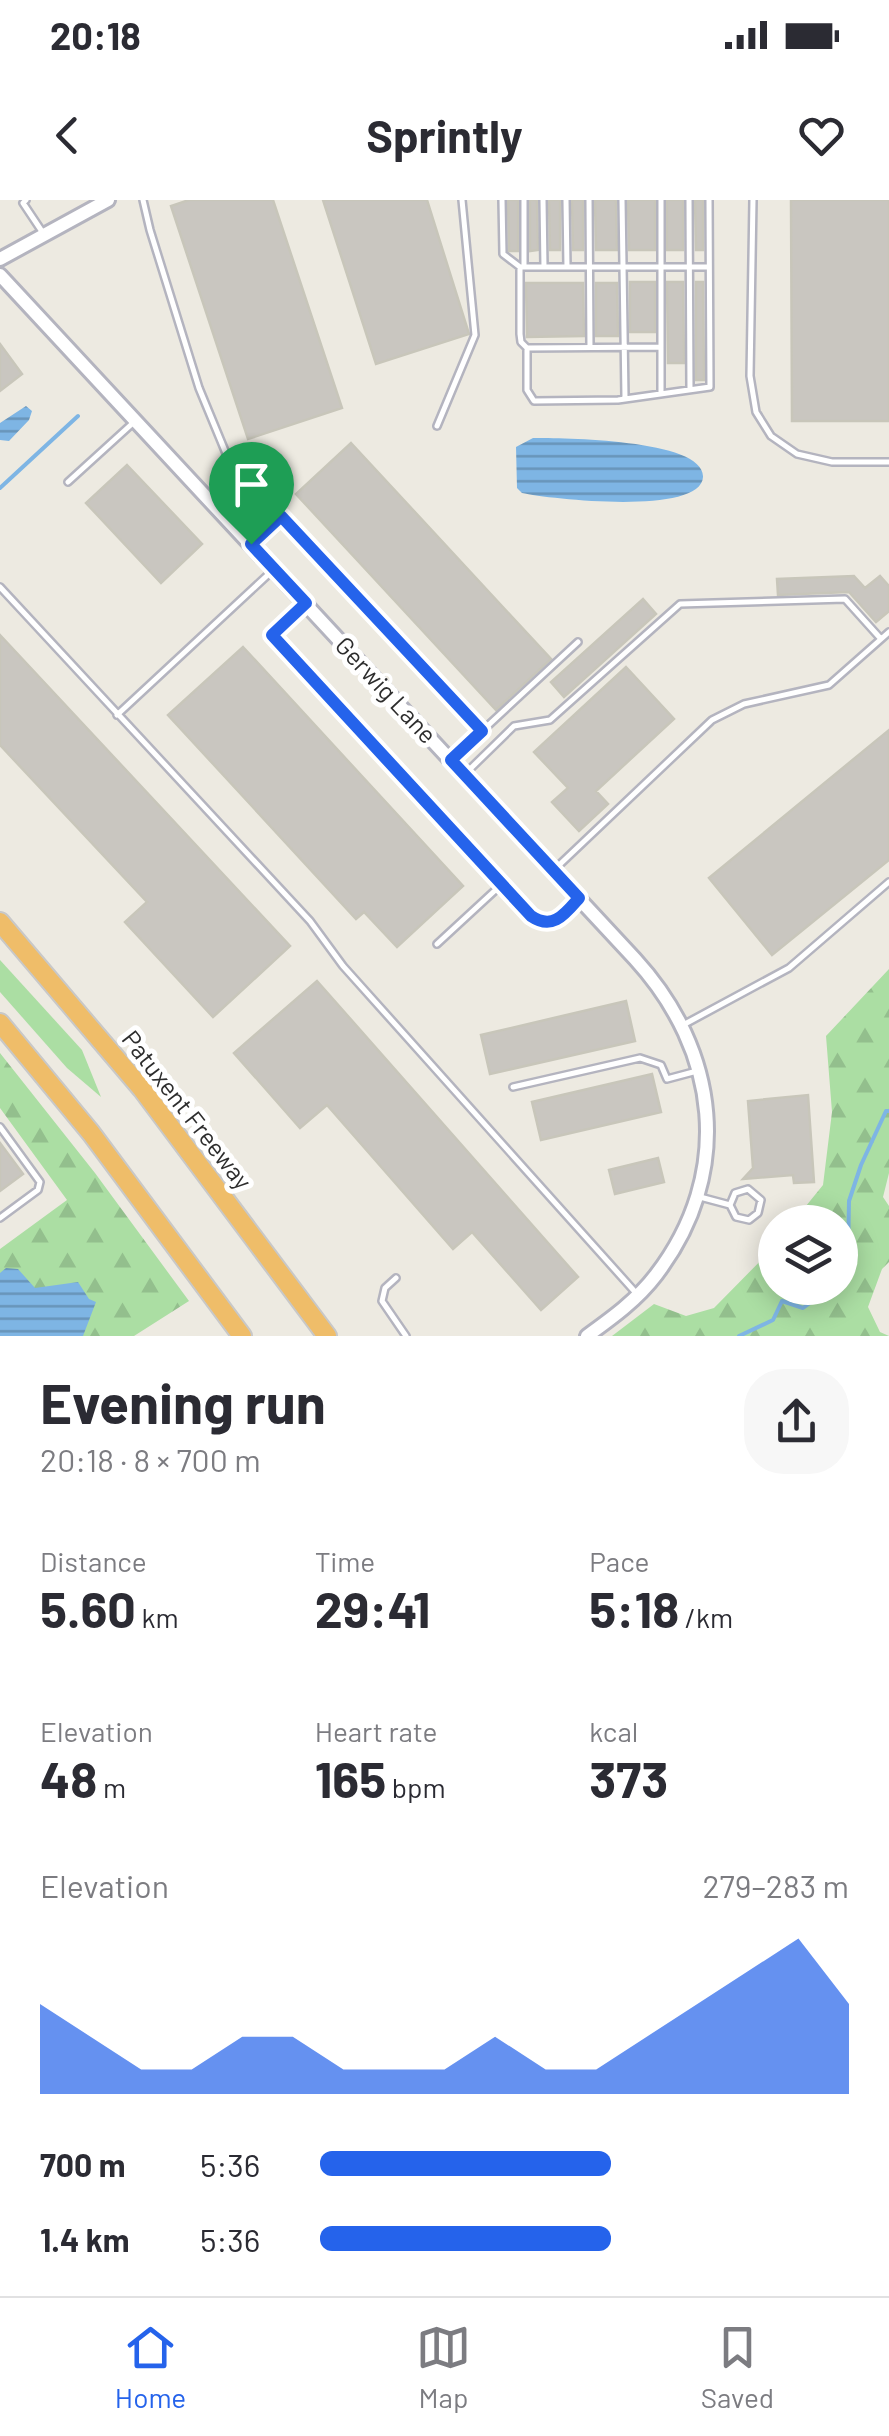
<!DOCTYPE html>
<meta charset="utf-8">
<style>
body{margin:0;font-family:Barlow,sans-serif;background:#f7f7f7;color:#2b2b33;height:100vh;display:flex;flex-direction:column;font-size:38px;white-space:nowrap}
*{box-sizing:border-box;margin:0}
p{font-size:32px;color:#7c7c81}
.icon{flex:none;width:55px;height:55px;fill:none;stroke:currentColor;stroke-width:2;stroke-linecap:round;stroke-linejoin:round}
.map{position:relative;height:1136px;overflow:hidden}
.sheet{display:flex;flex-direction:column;background:#fff;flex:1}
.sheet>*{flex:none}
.fabs{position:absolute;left:758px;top:1005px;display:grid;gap:20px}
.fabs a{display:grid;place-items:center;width:100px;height:100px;border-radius:50%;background:#fff;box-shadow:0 5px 25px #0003;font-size:50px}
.pin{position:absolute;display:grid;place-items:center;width:85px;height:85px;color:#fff;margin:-102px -42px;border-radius:50% 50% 50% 0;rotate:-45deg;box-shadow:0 0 10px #0007}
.pin .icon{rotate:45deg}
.round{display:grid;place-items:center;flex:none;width:105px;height:105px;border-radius:40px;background:#f7f7f7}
.head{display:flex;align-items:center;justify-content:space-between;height:170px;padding:0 40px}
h1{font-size:55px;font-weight:700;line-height:75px}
.metrics{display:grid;grid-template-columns:repeat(3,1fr);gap:15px;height:170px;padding:10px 40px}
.metrics div{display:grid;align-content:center}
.metrics b{font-size:50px;font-weight:700}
.metrics small{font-size:28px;font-weight:400}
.metrics p{font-size:28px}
.chart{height:280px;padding:20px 40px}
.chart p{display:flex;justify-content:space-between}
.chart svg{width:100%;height:180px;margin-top:10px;fill:#2563eb;opacity:.7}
ul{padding:0 40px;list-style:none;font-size:32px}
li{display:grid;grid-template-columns:160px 120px 1fr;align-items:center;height:75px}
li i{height:25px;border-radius:12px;background:#2563eb}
.status{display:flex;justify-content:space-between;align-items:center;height:70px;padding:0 50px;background:#fff;direction:ltr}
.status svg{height:28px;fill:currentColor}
header{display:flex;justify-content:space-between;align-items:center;height:130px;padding:0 40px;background:#fff;font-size:45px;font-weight:700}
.tabs{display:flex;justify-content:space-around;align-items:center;height:140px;border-top:2px solid #e1e1e2;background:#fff;font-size:28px;color:#7c7c81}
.tabs a{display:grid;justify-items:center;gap:5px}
.tabs .current{color:#2563eb}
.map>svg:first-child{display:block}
.grass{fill:#abdea3}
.forest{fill:url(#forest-firs)}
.water{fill:url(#water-rules)}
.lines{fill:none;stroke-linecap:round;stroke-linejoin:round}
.stream{stroke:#7eb5e4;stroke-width:4}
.building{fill:#c9c6c0;stroke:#c8c6ba;stroke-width:2.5}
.lane-casing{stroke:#b4b4bf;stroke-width:10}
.secondary-casing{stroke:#b4b4bf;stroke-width:18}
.highway-casing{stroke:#c8c8c8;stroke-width:22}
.lane{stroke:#fff;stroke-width:5}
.secondary{stroke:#fff;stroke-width:12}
.highway{stroke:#efbd69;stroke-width:18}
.route-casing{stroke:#fff;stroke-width:20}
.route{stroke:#2563eb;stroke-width:12}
.labels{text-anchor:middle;stroke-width:10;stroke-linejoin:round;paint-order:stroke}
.street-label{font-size:25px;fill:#2d2d2d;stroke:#fff}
</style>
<div class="status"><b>20:18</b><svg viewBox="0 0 49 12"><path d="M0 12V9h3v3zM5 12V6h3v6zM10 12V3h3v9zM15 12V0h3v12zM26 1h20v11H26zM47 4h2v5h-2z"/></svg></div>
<header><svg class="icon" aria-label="back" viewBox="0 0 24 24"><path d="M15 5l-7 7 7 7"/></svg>Sprintly<svg class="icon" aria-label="heart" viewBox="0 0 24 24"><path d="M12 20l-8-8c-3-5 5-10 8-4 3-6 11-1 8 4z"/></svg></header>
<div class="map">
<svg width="889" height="1136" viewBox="0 0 889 1136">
<defs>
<pattern id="forest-firs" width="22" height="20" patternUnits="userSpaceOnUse" patternTransform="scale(2.5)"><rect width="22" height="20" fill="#abdea3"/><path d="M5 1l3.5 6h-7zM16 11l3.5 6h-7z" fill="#93bf8d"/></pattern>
<pattern id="water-rules" width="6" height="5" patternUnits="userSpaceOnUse" patternTransform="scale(2.5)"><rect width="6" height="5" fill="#7eb5e4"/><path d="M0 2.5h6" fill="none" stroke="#6894b9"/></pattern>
</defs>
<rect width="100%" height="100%" fill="#edeae1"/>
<path class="grass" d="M0 760 82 850 101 897 67 868 0 792Z"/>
<path class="forest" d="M889 769V973L883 997 889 1006V1062L882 1069 868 1107 880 1132 889 1136H612L654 1104 686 1116 714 1108 775 1046V1088H840V1022H793L823 985 832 912 826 836Z
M0 853 95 973 189 1101 134 1136H0V1049L67 1000 0 908Z"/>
<path class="water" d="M26 206 32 211 29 220 9 241 0 240V223Z
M533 238C561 238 705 239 703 277 701 316 549 299 522 293L517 288 516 247Z
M6 1068 18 1069 35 1088 78 1082 89 1099 96 1102 83 1136H0V1073Z"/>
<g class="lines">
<path class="stream" d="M0 288 78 216
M840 1067H845L848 1060 849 1001 861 965 886 911H889
M739 1136 773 1120 782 1101 803 1108 814 1100 819 1088"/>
</g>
<path class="building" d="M189 0H273L342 208 248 239 171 6Z
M323 0H427L469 134 376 164Z
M508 0H518V51H509Z
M530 0H537L538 50 530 51Z
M549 0H560V50H550Z
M572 0H583V50H573Z
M595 0H616L617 50H596Z
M628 0H655V50H629Z
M667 0H683V50H667Z
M695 0H703V50H696Z
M791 0H889V221H792Z
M630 82H655V132H630Z
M667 82H683L684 163H668Z
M696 82H703L704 180H696Z
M526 83H583L584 136 527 137Z
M596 83H617L618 136H596Z
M0 144 22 174 0 191Z
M351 243 551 459 496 510 296 294Z
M127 265 202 344 161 383 86 303Z
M854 376 865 388 880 376 889 386V411L876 422 849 392 778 395 777 379Z
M643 399 656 414 564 497 551 482Z
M0 435 290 746 213 817 125 722 147 702 0 545Z
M243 447 463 686 397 747 364 712 356 719 168 515Z
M626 467 674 519 596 591 608 604 579 631 552 602 568 588 534 552Z
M889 530V660L772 755 709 678Z
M317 781 578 1077 541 1110 472 1032 453 1049 327 905 300 928 234 853Z
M626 801 635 841 490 874 481 835Z
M652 874 661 912 541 940 532 902Z
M808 895 814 982 794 983 793 975 743 979 753 968 748 901Z
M0 943 23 974 0 991Z
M658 958 664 982 615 994 609 970Z"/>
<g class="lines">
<g class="lane-casing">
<path id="lane" d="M26 0 23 3 43 33
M143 0 150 30 199 188 230 263 228 282 212 301
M502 0 503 54 520 67V134L521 142 527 148V190L534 201 618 200 710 187 709 0
M524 0V67
M543 0 544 67
M566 0 567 67
M589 0 590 148
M622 0 625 197
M661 0V192
M689 0 690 189
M753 0 750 176 756 212 771 236 797 254 832 262H889
M520 67H709
M527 148 661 147
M437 226 475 135 462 0
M68 282 134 222
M254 342 281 317 482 531
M0 387 310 721 343 766 636 1093
M303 405 272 435 531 716C552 731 564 714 578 699
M117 515 272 371
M453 558 578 442
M467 572 514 526 550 520 680 404 845 399 881 439
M556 668 712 520 744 504 829 485 889 432
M437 744 502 684
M683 825 789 768 889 682
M513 887 640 858 661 865 667 879 697 871
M0 927 40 982 38 990 0 1018
M700 997 730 1005 735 993 748 989 761 1000 758 1013 749 1020 736 1017 730 1005
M396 1078 385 1088 382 1101 406 1136"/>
</g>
<g class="secondary-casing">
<path id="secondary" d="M0 59 108 0
M0 75 635 759C719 851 734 973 656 1075 637 1100 612 1118 587 1136"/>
</g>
<g class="highway-casing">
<path id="highway" d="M0 722 142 889 327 1136
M0 823 91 933 242 1136"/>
</g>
<use href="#lane" class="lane"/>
<use href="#secondary" class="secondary"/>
<use href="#highway" class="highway"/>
</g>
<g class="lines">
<g class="route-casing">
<path id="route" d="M281 316 482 531 451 560 579 698C565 714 553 731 531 716L272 435 306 403 251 344Z"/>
</g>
<use href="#route" class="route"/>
</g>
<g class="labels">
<g class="street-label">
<text transform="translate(386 490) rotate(47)" y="9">Gerwig Lane</text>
<text transform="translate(187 910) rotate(52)" y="9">Patuxent Freeway</text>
</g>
</g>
</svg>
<div class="fabs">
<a><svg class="icon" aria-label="layers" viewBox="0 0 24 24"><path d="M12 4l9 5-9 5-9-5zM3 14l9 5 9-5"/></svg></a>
</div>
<div class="pin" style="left:251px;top:344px;background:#1e9e55"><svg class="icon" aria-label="arrive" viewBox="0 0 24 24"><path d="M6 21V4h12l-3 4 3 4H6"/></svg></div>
</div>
<section class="sheet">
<div class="head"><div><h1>Evening run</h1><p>20:18 · 8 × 700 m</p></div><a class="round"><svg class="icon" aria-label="share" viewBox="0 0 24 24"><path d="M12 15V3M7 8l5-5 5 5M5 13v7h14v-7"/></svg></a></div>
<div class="metrics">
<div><p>Distance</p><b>5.60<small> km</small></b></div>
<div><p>Time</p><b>29:41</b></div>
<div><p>Pace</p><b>5:18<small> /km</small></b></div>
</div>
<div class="metrics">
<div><p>Elevation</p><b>48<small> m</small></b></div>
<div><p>Heart rate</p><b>165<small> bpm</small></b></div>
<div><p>kcal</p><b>373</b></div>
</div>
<div class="chart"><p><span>Elevation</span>279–283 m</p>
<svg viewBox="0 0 160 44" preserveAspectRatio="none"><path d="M0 44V22L10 30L20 38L30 38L40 30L50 30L60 38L70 38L80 38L90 30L100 38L110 38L120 30L130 22L140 14L150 6L160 22V44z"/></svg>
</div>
<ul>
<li><b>700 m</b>5:36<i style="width:55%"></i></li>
<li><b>1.4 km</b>5:36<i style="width:55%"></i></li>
</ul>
</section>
<nav class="tabs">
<a class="current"><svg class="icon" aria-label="home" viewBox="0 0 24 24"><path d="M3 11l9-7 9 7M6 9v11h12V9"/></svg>Home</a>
<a><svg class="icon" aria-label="map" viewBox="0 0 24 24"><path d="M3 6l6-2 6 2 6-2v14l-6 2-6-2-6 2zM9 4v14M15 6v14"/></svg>Map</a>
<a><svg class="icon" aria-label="saved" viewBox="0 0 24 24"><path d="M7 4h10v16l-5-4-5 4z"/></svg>Saved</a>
</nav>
